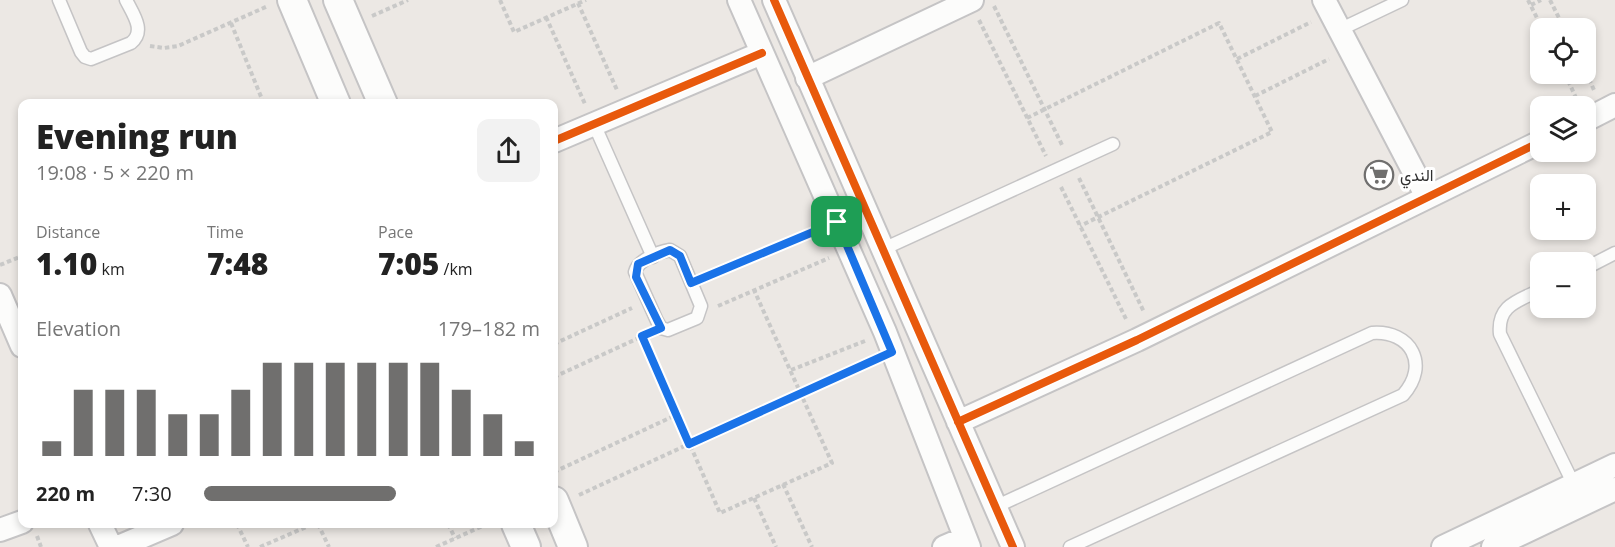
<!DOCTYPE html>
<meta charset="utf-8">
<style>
body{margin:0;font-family:"Open Sans",Vazirmatn,sans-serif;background:#f2f2f2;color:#222;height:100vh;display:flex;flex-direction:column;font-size:22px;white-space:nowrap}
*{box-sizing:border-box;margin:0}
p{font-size:20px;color:#767676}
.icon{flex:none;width:33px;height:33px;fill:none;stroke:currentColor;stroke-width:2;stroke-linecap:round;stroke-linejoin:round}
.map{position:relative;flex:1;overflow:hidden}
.panel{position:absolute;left:18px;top:99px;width:540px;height:429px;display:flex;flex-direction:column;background:#fff;border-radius:12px;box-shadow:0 3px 9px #0003}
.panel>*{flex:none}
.buttons{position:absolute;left:1530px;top:18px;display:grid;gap:12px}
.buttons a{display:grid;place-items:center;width:66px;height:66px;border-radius:12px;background:#fff;box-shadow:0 3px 9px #0003;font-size:30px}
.pin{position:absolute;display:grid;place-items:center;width:51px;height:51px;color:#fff;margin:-26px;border-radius:12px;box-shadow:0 3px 9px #0006}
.round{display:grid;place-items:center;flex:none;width:63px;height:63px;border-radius:12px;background:#f2f2f2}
.head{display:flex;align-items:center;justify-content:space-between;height:102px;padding:0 18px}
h1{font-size:33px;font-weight:800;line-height:45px}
.metrics{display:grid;grid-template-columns:repeat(3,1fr);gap:9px;height:102px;padding:6px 18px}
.metrics div{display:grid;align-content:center}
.metrics b{font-size:30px;font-weight:800}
.metrics small{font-size:16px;font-weight:400}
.metrics p{font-size:16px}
.chart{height:168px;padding:12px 18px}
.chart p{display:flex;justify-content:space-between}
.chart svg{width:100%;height:108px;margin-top:6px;stroke:#706f6e;stroke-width:6}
ul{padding:0 18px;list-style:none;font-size:20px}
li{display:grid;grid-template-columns:96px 72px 1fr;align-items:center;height:45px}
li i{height:15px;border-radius:8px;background:#706f6e}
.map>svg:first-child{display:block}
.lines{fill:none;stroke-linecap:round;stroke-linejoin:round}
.service-casing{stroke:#c5c4c5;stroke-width:15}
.minor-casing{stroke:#c5c4c5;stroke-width:26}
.tertiary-casing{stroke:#c5c4c5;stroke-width:32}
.path{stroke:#c9c9c8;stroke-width:4;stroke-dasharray:4.5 3;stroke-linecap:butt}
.service{stroke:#fcfcfb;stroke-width:12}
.minor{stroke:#fcfcfb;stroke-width:22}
.tertiary{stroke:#fcfcfb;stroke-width:28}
.cycleway-casing{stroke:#fff;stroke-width:11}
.cycleway{stroke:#e8590c;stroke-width:8}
.route-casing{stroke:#fff;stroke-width:12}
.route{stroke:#1a73e8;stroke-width:8}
.labels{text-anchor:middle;stroke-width:6;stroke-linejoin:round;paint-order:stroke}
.poi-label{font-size:16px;fill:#2e2e2e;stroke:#fff;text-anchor:start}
</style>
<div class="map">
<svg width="1615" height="547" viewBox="0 0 1615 547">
<rect width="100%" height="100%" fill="#ece8e4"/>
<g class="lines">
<g class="service-casing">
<path id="service" d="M59 0 81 52 85 57 91 59 131 43C146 31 133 14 126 0
M1339 30 1402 0
M594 124 653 257
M670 250 680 256 701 306 697 318 668 330 661 328 657 321 635 272C638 260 658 252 670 250Z
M881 250 1113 144
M1586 268 1615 253
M1540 290C1518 301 1497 305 1500 334L1576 489
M995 507 1372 333C1411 330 1430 365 1403 395L1070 547"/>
</g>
<g class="minor-casing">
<path id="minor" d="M739 0 885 332 969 547
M774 0 1013 547
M1324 0 1427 197
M807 78 972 0
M1586 120 1615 105
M554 141 762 53
M0 295 22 346
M958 422 1137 340 1540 142
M100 524 111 547
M0 530 22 522
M118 547 172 524
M944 547 965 538
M1443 547 1615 465
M1493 547 1615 489"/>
</g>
<g class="tertiary-casing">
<path id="tertiary" d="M292 0 336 104
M338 0 383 104
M554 501 573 547
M516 524 526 547"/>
</g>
<path class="path" d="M500 0 514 32 586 0
M1528 0 1542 28
M1550 0 1564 28
M578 3 617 90
M1531 5 1541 0
M994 6 1063 147
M372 16 408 0
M546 17 585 104
M979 20 1046 156
M231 23 264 104
M150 46 164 48 178 46 268 6
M1237 59 1311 22
M1586 72 1594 90
M1565 74 1577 100
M1255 96 1329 59
M1027 118 1219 23 1272 132 1080 226
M1079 178 1144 312
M1061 187 1127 321
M0 265 22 256
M706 277 815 231
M718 306 829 258
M642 336 720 513 832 463 754 290
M554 344 632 308
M791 370 865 341
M554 377 643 336
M554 472 676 415
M783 484 812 547
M579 495 689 444 873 361
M754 498 776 547
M237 524 248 547
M318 524 329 547
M448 524 455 538
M37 536 41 547
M260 547 313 524
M436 547 487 524"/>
<use href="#service" class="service"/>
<use href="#minor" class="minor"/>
<use href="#tertiary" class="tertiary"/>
<g class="cycleway-casing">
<path id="cycleway" d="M774 0 1013 547
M554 141 762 53
M958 422 1137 340 1540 142"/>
</g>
<use href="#cycleway" class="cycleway"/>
</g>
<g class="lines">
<g class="route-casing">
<path id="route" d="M837 222 892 352 689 444 642 336 661 328 636 277 638 264 670 250 680 256 691 283Z"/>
</g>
<use href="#route" class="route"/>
</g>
<defs>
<g id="supermarket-ring" transform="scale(1.5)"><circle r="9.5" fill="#fff" stroke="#706f6e" stroke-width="1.5"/><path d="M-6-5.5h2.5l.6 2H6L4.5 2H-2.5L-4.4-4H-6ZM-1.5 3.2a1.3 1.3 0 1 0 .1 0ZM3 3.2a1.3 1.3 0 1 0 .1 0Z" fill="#706f6e"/></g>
</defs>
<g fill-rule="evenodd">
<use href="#supermarket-ring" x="1379" y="175"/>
</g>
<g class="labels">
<g class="poi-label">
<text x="1400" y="181">الندي</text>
</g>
</g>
</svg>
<div class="buttons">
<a><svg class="icon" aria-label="locate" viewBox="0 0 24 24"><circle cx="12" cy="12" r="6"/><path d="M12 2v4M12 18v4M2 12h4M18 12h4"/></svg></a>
<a><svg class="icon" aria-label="layers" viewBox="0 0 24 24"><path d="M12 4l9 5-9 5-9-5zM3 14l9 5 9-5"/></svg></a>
<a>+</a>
<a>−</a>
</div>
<div class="pin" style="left:837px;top:222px;background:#1e9e55"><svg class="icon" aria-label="arrive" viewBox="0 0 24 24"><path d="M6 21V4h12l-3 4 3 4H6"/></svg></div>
<section class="panel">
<div class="head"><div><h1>Evening run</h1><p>19:08 · 5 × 220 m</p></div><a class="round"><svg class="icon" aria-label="share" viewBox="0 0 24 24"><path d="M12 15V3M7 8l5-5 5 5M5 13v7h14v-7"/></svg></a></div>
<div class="metrics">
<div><p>Distance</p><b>1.10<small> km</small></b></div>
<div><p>Time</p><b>7:48</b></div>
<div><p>Pace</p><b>7:05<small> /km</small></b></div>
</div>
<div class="chart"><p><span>Elevation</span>179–182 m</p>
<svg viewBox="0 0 160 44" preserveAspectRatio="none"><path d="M5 44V38M15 44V17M25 44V17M35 44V17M45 44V27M55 44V27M65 44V17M75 44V6M85 44V6M95 44V6M105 44V6M115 44V6M125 44V6M135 44V17M145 44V27M155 44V38"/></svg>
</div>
<ul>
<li><b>220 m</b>7:30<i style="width:57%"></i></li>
</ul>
</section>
</div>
